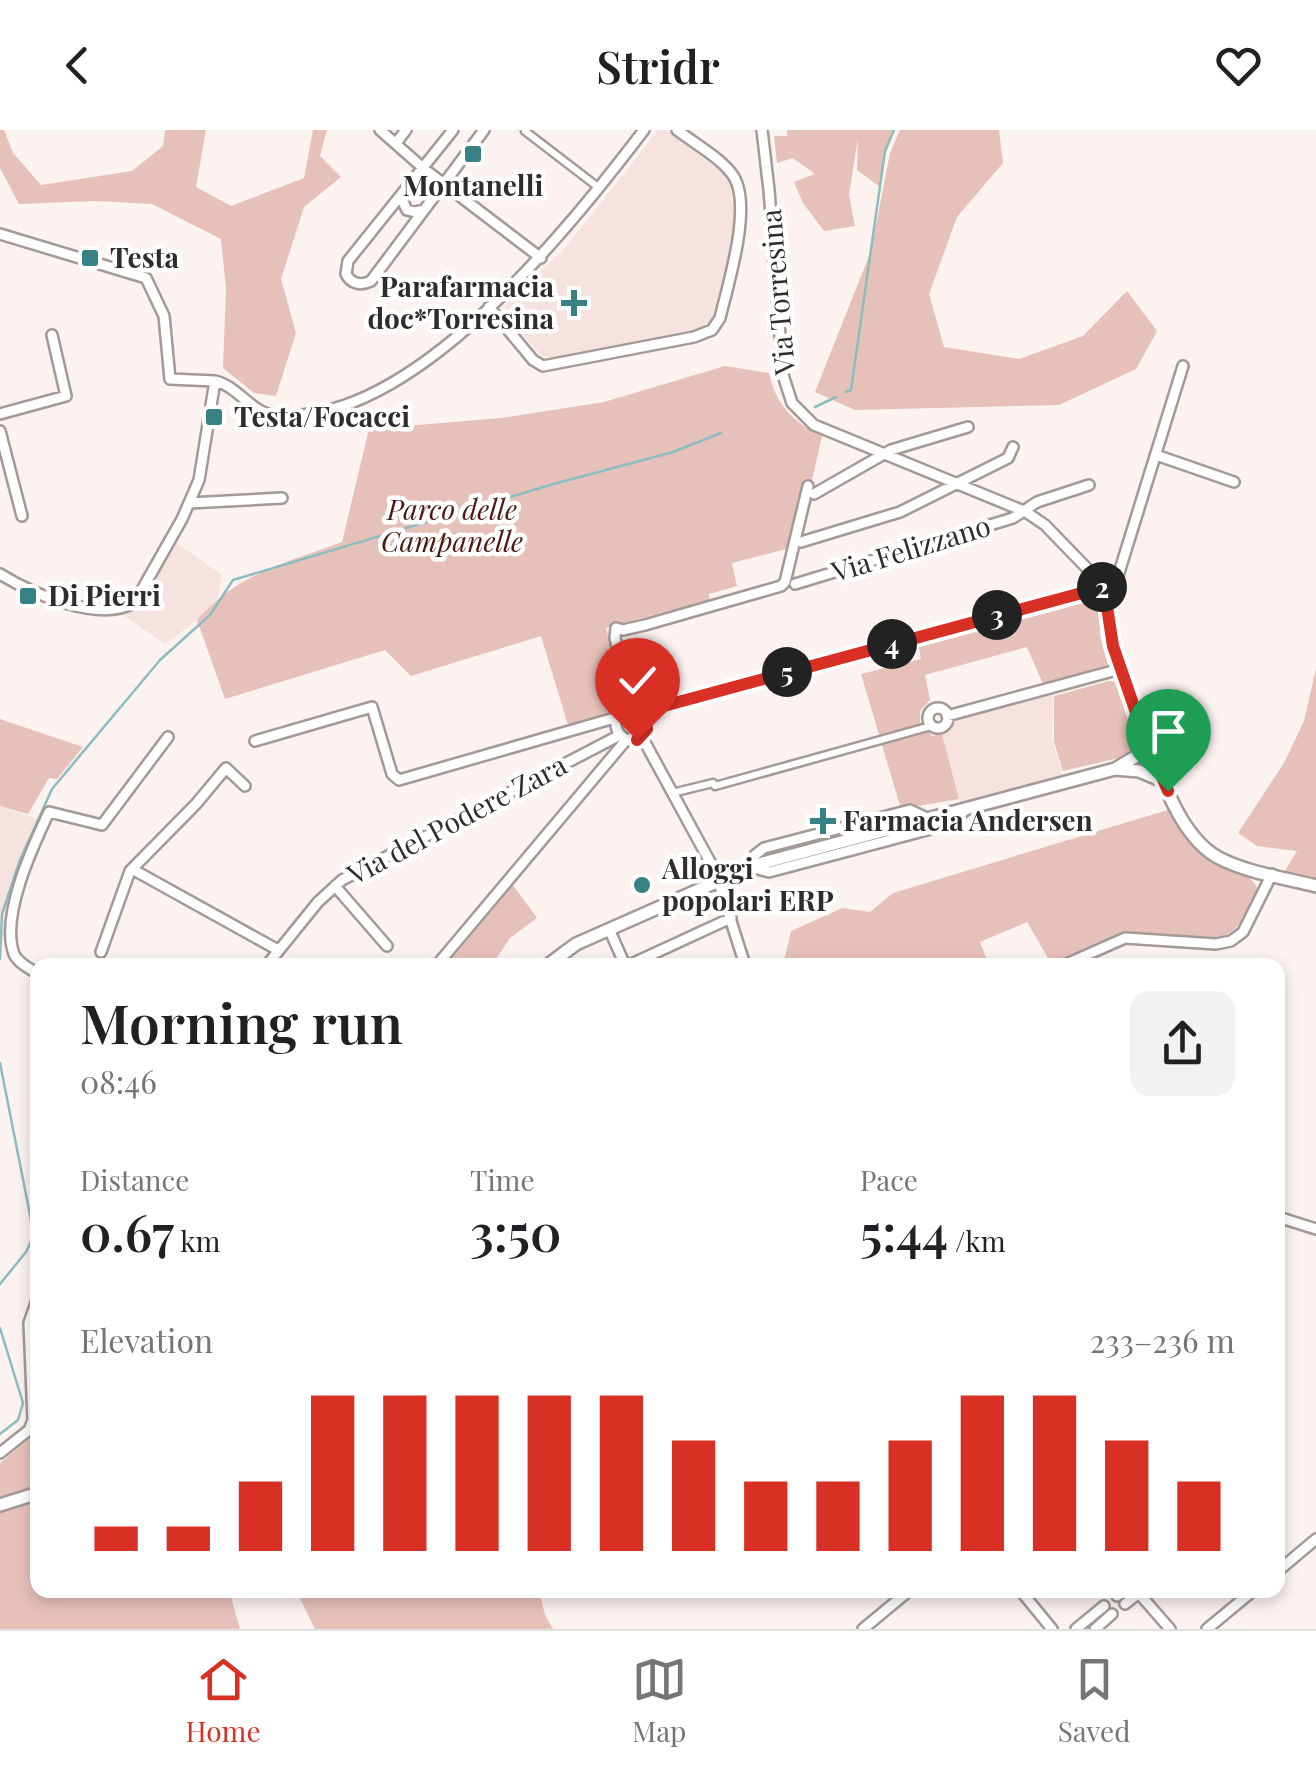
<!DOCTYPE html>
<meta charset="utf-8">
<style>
body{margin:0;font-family:"Playfair Display",serif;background:#f2f2f2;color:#202124;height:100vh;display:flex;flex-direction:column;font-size:38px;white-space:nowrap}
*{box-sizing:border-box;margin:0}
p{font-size:32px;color:#757577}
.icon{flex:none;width:55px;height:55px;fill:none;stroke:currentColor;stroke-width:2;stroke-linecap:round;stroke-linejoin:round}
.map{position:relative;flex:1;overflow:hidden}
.drawer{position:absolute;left:30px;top:828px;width:1255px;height:640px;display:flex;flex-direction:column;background:#fff;border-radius:20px;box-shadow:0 5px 15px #0003}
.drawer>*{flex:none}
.pin{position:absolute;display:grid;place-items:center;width:85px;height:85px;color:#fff;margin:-102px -42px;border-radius:50% 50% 50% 0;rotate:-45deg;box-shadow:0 0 10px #0007}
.pin .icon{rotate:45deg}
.km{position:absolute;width:50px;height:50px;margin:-25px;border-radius:50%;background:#222;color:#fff;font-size:28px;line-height:50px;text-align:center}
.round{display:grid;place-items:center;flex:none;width:105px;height:105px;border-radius:20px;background:#f2f2f2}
.head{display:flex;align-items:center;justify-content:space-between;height:170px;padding:0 50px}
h1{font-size:55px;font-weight:600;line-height:75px}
.metrics{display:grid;grid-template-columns:repeat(3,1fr);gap:15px;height:170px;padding:10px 50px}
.metrics div{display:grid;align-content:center}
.metrics b{font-size:50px;font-weight:600}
.metrics small{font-size:28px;font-weight:400}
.metrics p{font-size:28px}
.chart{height:280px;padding:20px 50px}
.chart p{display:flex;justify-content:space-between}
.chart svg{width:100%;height:180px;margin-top:10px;stroke:#d93025;stroke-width:6}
header{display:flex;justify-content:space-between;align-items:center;height:130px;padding:0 50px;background:#fff;font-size:45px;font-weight:600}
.dock{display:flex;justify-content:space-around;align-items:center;height:140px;border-top:2px solid #e0e0e0;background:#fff;font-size:28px;color:#757577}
.dock a{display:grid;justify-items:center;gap:5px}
.dock .on{color:#d93025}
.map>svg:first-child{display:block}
.built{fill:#f6e3df}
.green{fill:#e6c1ba}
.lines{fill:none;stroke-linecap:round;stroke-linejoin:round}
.stream{stroke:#8dbcbe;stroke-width:2.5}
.pedestrian-casing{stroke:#a39997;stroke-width:11}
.minor-casing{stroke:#a39997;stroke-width:14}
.tertiary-casing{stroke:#a39997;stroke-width:16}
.pedestrian{stroke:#fff;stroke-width:6}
.minor{stroke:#fff;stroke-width:9}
.tertiary{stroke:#fff;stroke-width:11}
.route-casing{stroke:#fff;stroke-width:20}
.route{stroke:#d93025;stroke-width:12}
.poi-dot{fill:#388185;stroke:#fff;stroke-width:4}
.labels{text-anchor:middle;stroke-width:9;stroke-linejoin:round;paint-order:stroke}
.poi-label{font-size:28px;font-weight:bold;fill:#302c2c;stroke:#fff;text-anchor:start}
.street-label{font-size:28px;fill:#302c2c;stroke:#fff}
.park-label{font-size:28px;font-style:italic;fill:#4c1912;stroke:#fff}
</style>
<header><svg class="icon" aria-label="back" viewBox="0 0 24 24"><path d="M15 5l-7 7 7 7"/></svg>Stridr<svg class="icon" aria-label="heart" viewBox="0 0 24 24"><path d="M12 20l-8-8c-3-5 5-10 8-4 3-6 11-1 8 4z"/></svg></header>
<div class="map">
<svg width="1316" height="1499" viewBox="0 0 1316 1499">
<rect width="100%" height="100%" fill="#fcf2f0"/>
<path class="built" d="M658 0H666L729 48 736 99 715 182 705 199 555 228 542 226 503 184 505 176 565 118Z
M175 412 222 445 218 467 197 490 165 514 123 485 136 480Z
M1054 562 1052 608 1063 646 961 675 942 604 953 589Z
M0 676 43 691 15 753 6 783V813L0 811Z"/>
<path class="green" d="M0 0H4L13 23 41 55 132 41 163 16 165 0H206L196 57 231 76 304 48 313 0H327L320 26 341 47 304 77 281 149 296 203 276 266 254 263 223 238 226 158 221 109 152 74 95 71 19 74 0 38Z
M787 0H894L885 21 880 57 857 40 858 8 849 65 855 96 824 101 803 73 794 52 815 44 793 28 777 33 774 6H787Z
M900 0H999L1003 33 957 87 929 164 944 217 1019 229 1083 206 1127 161 1157 201 1136 239 1059 275 855 280 815 262 871 121 890 23Z
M725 236 769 243C775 274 794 293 822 306L811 355 790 418 732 433 737 456 709 464V470L606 498 627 575 617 582 568 595 541 506 411 546 385 520 225 569 197 490C238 443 286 433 342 412L369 299 502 288 604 272Z
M1093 467 1099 469 1100 506 1108 535 1043 554 1027 517 925 545 930 570 920 581V592L932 606 942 604 959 669 901 679 861 544 921 529 919 518 922 513Z
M1316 539V751L1284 742 1297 721 1257 716 1238 703 1284 633 1304 591Z
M1109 551 1115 552 1135 609 1134 617 1123 627 1063 641 1054 612V566Z
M0 589 83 617 57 649 49 648 28 684 0 676Z
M1171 679C1180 694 1188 711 1200 721 1217 736 1246 738 1257 757 1252 777 1240 800 1221 808L1121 802 1051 833 1027 792 980 812 989 835H768L785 827 791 801 842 778 870 782 893 763Z
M513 755 537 788 510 808 492 835H446Z
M37 1288V1356L28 1362 0 1369V1333L33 1306Z
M37 1372 38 1460H229L240 1499H0V1381Z
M296 1460H539L545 1485 553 1499H315Z"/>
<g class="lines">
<path class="stream" d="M846 262 851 260 885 21 894 0
M815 277 836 267
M0 829 2 784 20 730 52 659 160 530 210 485 233 450 550 355 673 322 721 303
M0 933 34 1105 26 1122 0 1154
M0 1198 23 1273 18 1290 0 1304"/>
<g class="pedestrian-casing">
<path id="pedestrian" d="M525 1 594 54
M676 662 713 653 715 656 931 596"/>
</g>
<g class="minor-casing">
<path id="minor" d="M380 0 423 38 541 128
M453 0 348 131 346 144C351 154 361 156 371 151L484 0
M762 0 769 60 783 245 792 273 814 295 1026 382 1045 395 1105 457 1111 511 1146 611
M396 13 406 0
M404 63 403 72 407 80 415 82 424 80
M0 104 146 148 164 186 170 249 215 251 199 350 182 389 135 472C100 494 31 463 0 444
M489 177 533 230 543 236 694 207 712 200 720 188C728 154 754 73 732 44 719 27 694 13 677 0
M215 251C238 256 251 283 274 285 411 299 569 98 644 0
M0 284 66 266 52 205
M0 301 22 386
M1156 325 1234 352
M814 364 891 320 968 297
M189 373 282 368
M801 412 900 382 1008 328 1013 317
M795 454 1013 388 1037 372 1089 355
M928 588a10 10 0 1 1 20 0a10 10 0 1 1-20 0Z
M616 594a16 16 0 1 1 32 0a16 16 0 1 1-32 0Z
M633 579 615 508 616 498 623 500 645 495 781 456 785 452 808 356
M644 584 1112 454 1118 446 1183 236
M947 586 1120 539
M642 607 715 741 745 835
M255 611 372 577 392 644 399 650 618 587
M927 688 910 680 764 718 755 725 750 737 769 742 871 715 953 693 967 678
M132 739 278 820
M335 756 387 816
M609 799 625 835
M101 822 130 741 196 674 226 638 245 656
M267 835 318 772 342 750 620 605
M437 835 627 609
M629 835 731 788
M1064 835 1125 808 1216 814 1231 811 1243 802 1272 744
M38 844C29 838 18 833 14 824 0 786 33 716 49 682L102 695 168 607
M1278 1087 1316 1099
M0 1323 29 1300 33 1290 29 1193 38 1167
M1278 1441 1316 1409
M1020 1460 1052 1499
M1136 1460 1170 1499
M1117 1466 1124 1460
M1125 1474 1139 1463
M863 1499 910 1460
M1076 1499 1104 1476
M1095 1499 1112 1484
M1207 1499 1254 1460"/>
</g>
<g class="tertiary-casing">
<path id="tertiary" d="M1146 611C1163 649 1180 707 1219 728 1248 743 1285 748 1316 756
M1115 639 1139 641 1163 651
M548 835 576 814 755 735 1115 639 1135 627 1146 611
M0 1375 38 1363"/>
</g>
<use href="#pedestrian" class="pedestrian"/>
<use href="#minor" class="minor"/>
<use href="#tertiary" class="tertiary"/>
</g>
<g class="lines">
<g class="route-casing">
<path id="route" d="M637 610 647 599 644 584 660 577 1104 457 1113 516 1141 597 1168 661"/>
</g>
<use href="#route" class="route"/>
</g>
<g class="poi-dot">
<rect x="463" y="14" width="20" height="20" rx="5"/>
<rect x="80" y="118" width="20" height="20" rx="5"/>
<path d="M569 158h10v10h10v10h-10v10h-10v-10h-10v-10h10z"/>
<rect x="204" y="277" width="20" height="20" rx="5"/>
<rect x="18" y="456" width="20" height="20" rx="5"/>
<path d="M818 676h10v10h10v10h-10v10h-10v-10h-10v-10h10z"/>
<circle cx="642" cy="755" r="10"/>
</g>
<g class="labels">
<g class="poi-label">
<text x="473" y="66" text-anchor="middle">Montanelli</text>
<text x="110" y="138">Testa</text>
<text x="554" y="167" text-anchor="end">Parafarmacia<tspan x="554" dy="32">doc*Torresina</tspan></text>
<text x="234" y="297">Testa/Focacci</text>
<text x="48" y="476">Di Pierri</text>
<text x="843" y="701">Farmacia Andersen</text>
<text x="662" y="749">Alloggi<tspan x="662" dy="32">popolari ERP</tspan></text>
</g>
<g class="street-label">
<text transform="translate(778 162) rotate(-95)" y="10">Via Torresina</text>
<text transform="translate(911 419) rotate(-17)" y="10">Via Felizzano</text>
<text transform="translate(457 690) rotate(-28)" y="10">Via del Podere Zara</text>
</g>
<g class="park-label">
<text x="452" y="390">Parco delle<tspan x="452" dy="32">Campanelle</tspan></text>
</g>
</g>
</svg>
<div class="pin" style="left:1168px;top:661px;background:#1e9e55"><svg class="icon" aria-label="arrive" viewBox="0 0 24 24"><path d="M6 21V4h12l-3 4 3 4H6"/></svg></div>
<div class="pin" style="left:637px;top:610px;background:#d93025"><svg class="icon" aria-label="check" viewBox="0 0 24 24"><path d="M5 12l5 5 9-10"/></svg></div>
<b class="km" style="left:1102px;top:457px">2</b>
<b class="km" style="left:997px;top:485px">3</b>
<b class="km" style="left:892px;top:514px">4</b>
<b class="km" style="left:787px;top:542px">5</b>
<section class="drawer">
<div class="head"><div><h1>Morning run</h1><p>08:46</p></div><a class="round"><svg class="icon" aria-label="share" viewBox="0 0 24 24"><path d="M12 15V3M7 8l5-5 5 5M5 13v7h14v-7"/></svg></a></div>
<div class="metrics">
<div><p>Distance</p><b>0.67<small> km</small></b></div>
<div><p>Time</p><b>3:50</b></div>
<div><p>Pace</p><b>5:44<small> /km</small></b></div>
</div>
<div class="chart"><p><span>Elevation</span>233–236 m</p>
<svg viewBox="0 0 160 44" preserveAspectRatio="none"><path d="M5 44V38M15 44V38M25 44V27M35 44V6M45 44V6M55 44V6M65 44V6M75 44V6M85 44V17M95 44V27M105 44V27M115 44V17M125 44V6M135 44V6M145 44V17M155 44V27"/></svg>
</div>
</section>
</div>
<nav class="dock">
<a class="on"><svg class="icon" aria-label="home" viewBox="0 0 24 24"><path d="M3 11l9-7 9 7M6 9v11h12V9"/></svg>Home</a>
<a><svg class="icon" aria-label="map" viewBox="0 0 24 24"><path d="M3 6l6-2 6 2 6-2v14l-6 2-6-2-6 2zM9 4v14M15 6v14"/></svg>Map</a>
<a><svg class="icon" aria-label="saved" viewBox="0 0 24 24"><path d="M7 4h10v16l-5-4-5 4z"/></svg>Saved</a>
</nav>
